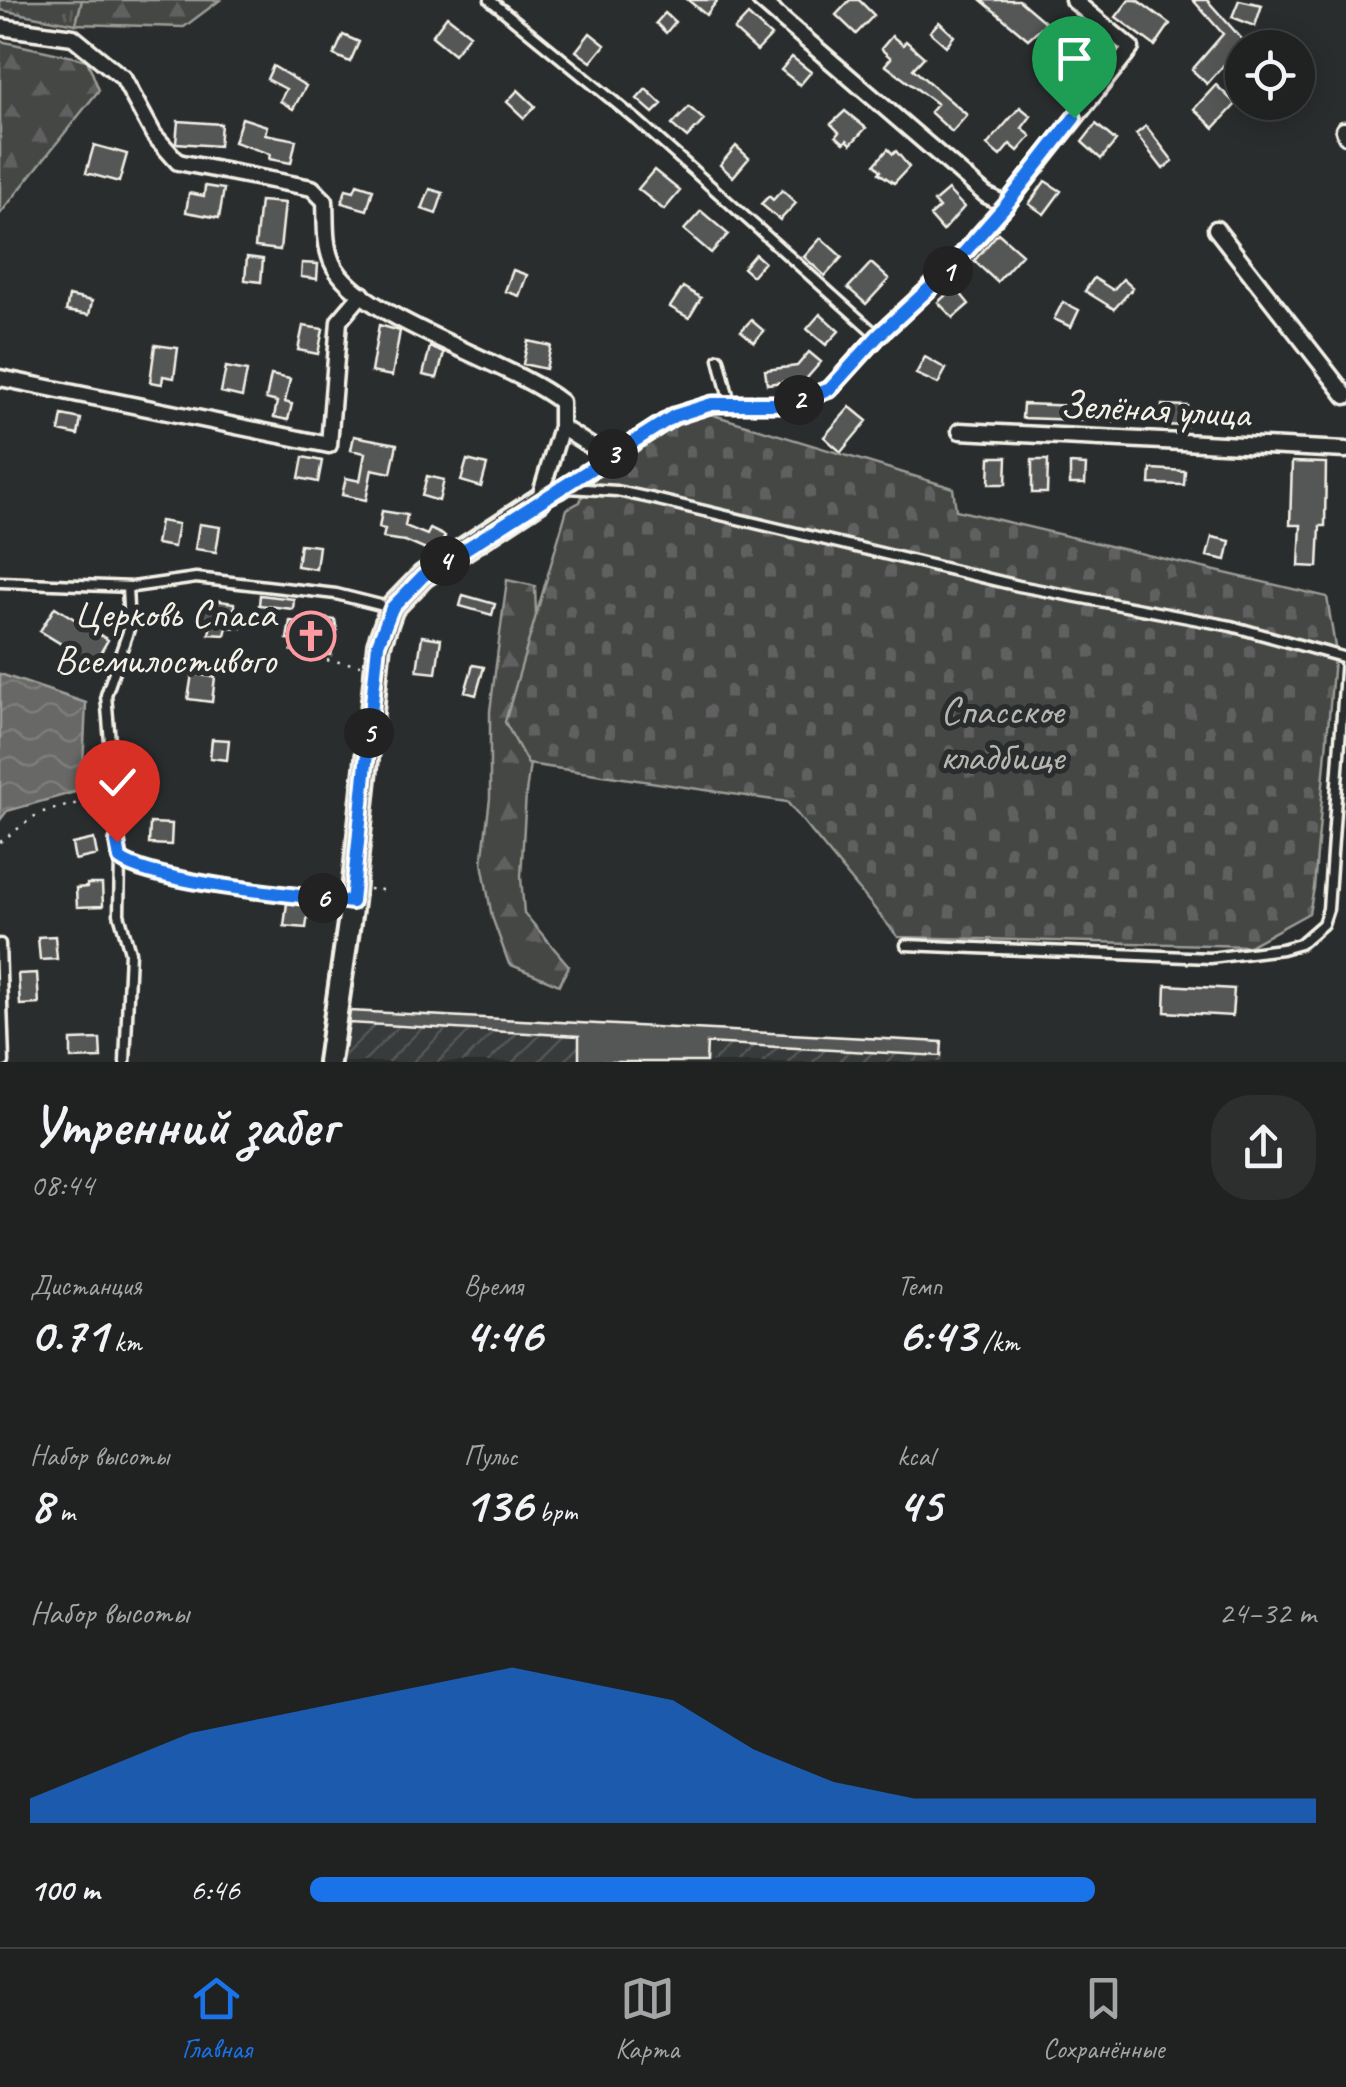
<!DOCTYPE html>
<html lang="ru">
<meta charset="utf-8">
<style>
body{margin:0;font-family:Caveat,sans-serif;background:#2d2f2f;color:#f1f3f6;height:100vh;display:flex;flex-direction:column;font-size:38px;white-space:nowrap}
*{box-sizing:border-box;margin:0}
p{font-size:32px;color:#a2a4a5}
.icon{flex:none;width:55px;height:55px;fill:none;stroke:currentColor;stroke-width:2;stroke-linecap:round;stroke-linejoin:round}
.map{position:relative;height:1062px;overflow:hidden}
.panel{display:flex;flex-direction:column;background:#202222;flex:1}
.panel>*{flex:none}
.buttons{position:absolute;left:1225px;top:30px;display:grid;gap:20px}
.buttons a{display:grid;place-items:center;width:90px;height:90px;border-radius:50%;background:#202222;box-shadow:0 5px 25px #0003,0 0 0 2px #3d3f40;font-size:50px}
.pin{position:absolute;display:grid;place-items:center;width:85px;height:85px;color:#fff;margin:-102px -42px;border-radius:50% 50% 50% 0;rotate:-45deg;box-shadow:0 0 10px #0007}
.pin .icon{rotate:45deg}
.km{position:absolute;width:50px;height:50px;margin:-25px;border-radius:50%;background:#222;color:#fff;font-size:28px;line-height:50px;text-align:center}
.round{display:grid;place-items:center;flex:none;width:105px;height:105px;border-radius:40px;background:#2d2f2f}
.summary{display:flex;align-items:center;justify-content:space-between;height:170px;padding:0 30px}
h1{font-size:55px;font-weight:800;line-height:75px}
.stats{display:grid;grid-template-columns:repeat(3,1fr);gap:15px;height:170px;padding:10px 30px}
.stats div{display:grid;align-content:center}
.stats b{font-size:50px;font-weight:800}
.stats small{font-size:28px;font-weight:400}
.stats p{font-size:28px}
.chart{height:280px;padding:20px 30px}
.chart p{display:flex;justify-content:space-between}
.chart svg{width:100%;height:180px;margin-top:10px;fill:#1a73e8;opacity:.7}
ul{padding:0 30px;list-style:none;font-size:32px}
li{display:grid;grid-template-columns:160px 120px 1fr;align-items:center;height:75px}
li i{height:25px;border-radius:12px;background:#1a73e8}
.tab-bar{display:flex;justify-content:space-around;align-items:center;height:140px;border-top:2px solid #3d3f40;background:#202222;font-size:28px;color:#a2a4a5}
.tab-bar a{display:grid;justify-items:center;gap:5px}
.tab-bar .active{color:#1a73e8}
.map>svg:first-child{display:block}
.industrial{fill:url(#industrial-furrows)}
.grass{fill:url(#grass-tufts);stroke:#9c9c96;stroke-width:2.5}
.forest{fill:url(#forest-firs);stroke:#9c9c96;stroke-width:2.5}
.cemetery{fill:url(#cemetery-stones);stroke:#9c9c96;stroke-width:2.5}
.water{fill:url(#water-waves);stroke:#9f9f9a;stroke-width:2.5}
.building{fill:#555756;stroke:#f4f1e8;stroke-width:2.5}
.lines{fill:none;stroke-linecap:round;stroke-linejoin:round}
.lane-casing{stroke:#f4f1e8;stroke-width:15}
.street-casing{stroke:#f4f1e8;stroke-width:21}
.secondary-casing{stroke:#f4f1e8;stroke-width:28}
.path{stroke:#f4f1e8;stroke-width:2.5;stroke-dasharray:2.5 8;stroke-linecap:butt}
.lane{stroke:#2a2d2e;stroke-width:8}
.street{stroke:#2a2d2e;stroke-width:14}
.secondary{stroke:#2a2d2e;stroke-width:20}
.route-casing{stroke:#fff;stroke-width:20}
.route{stroke:#1a73e8;stroke-width:12}
.labels{text-anchor:middle;stroke-width:10;stroke-linejoin:round;paint-order:stroke}
.street-label{font-size:40px;fill:#f4f1e8;stroke:#2a2d2e}
.poi-label{font-size:40px;fill:#f4f1e8;stroke:#2a2d2e;text-anchor:end}
.park-label{font-size:40px;fill:#b6b5af;stroke:#2a2d2e}
</style>
<div class="map">
<svg width="1346" height="1062" viewBox="0 0 1346 1062">
<defs>
<pattern id="industrial-furrows" width="10" height="10" patternUnits="userSpaceOnUse" patternTransform="scale(2.5)"><rect width="10" height="10" fill="#373a3a"/><path d="M-1 1l2-2M0 10L10 0M9 11l2-2" fill="none" stroke="#555756"/></pattern>
<pattern id="grass-tufts" width="24" height="20" patternUnits="userSpaceOnUse" patternTransform="scale(2.5)"><rect width="24" height="20" fill="#444645"/><path d="M3 7l-1-3M5 7V3M7 7l1-3M15 17l-1-3M17 17v-4M19 17l1-3" fill="none" stroke="#606160"/></pattern>
<pattern id="forest-firs" width="22" height="20" patternUnits="userSpaceOnUse" patternTransform="scale(2.5)"><rect width="22" height="20" fill="#444645"/><path d="M5 1l3.5 6h-7zM16 11l3.5 6h-7z" fill="#606160"/></pattern>
<pattern id="cemetery-stones" width="16" height="16" patternUnits="userSpaceOnUse" patternTransform="scale(2.5)"><rect width="16" height="16" fill="#444645"/><path d="M2 7V4a2 2 0 0 1 4 0v3zM10 15v-3a2 2 0 0 1 4 0v3z" fill="#606160"/></pattern>
<pattern id="water-waves" width="16" height="10" patternUnits="userSpaceOnUse" patternTransform="scale(2.5)"><rect width="16" height="10" fill="#676866"/><path d="M0 5q4-4 8 0t8 0" fill="none" stroke="#7d7e7c"/></pattern>
</defs>
<rect width="100%" height="100%" fill="#2a2d2e"/>
<filter id="ink" filterUnits="userSpaceOnUse"><feTurbulence type="fractalNoise" baseFrequency=".01" numOctaves="2"/><feDisplacementMap in="SourceGraphic" scale="20" xChannelSelector="R" yChannelSelector="G"/><feConvolveMatrix kernelMatrix="1 2 1 2 8 2 1 2 1" color-interpolation-filters="sRGB"/></filter>
<g filter="url(#ink)">
<path class="industrial" d="M336 1009 943 1041 942 1062H329Z"/>
<path class="grass" d="M0 0H82L76 24 0 10Z"/>
<path class="forest" d="M82 0H220L184 27 76 24Z
M0 41 87 60 99 90 0 214Z
M507 580 535 586 539 695 526 793 521 877 524 913 569 966 559 985 509 964 492 917 482 863 490 798V711Z"/>
<path class="cemetery" d="M710 414 953 488 956 510 1327 597 1335 647 1314 888 1309 913 1249 946 898 937 787 802 528 764 505 722 567 509 580 502C596 452 665 429 710 414Z"/>
<path class="water" d="M0 674 86 703 82 790 7 811 0 820Z"/>
<path class="building" d="M688 0H718L706 15Z
M850 0H859L874 15 856 34 836 15Z
M981 0H1019L1046 23 1028 39Z
M1129 0H1137L1170 24 1155 46 1116 17Z
M1193 0H1207L1248 46 1242 48 1240 53 1237 50 1207 84 1192 70 1223 34Z
M1239 0 1262 5 1255 26 1232 17Z
M665 13 675 22 666 33 656 23Z
M748 15 771 36 757 51 734 30Z
M447 16 470 34 454 54 432 36Z
M939 22 954 36 946 46 930 32Z
M590 33 605 45 591 62 576 51Z
M343 35 359 42 350 62 334 55Z
M892 36 903 45 906 41 924 57 913 69 967 115 952 132 930 112 937 104 885 65 891 58 881 49Z
M1062 49 1070 56 1074 50 1092 65 1078 81 1053 60Z
M792 57 811 72 800 85 781 70Z
M273 66 306 86 293 109 280 101 286 89 267 79Z
M1216 85 1236 104 1214 128 1194 109Z
M646 89 662 104 653 113 637 99Z
M518 90 535 106 524 118 507 102Z
M689 107 704 120 687 138 672 125Z
M1020 107 1031 116 1022 128 1031 136 1018 151 1010 144 1000 156 987 145Z
M845 111 866 128 851 144 847 140 844 143 836 136 839 132 831 124Z
M242 118 267 126 265 134 296 140 291 163 269 159 270 154 234 142Z
M178 121 221 124 219 146 176 143Z
M1096 124 1116 141 1101 159 1082 142Z
M1146 126 1173 161 1163 169 1136 134Z
M94 145 127 154 119 182 86 173Z
M736 146 749 158 733 177 720 165Z
M888 149 893 154 896 151 909 167 894 183 879 173 881 171 875 164Z
M654 170 680 191 664 210 638 189Z
M1045 181 1061 191 1044 214 1029 204Z
M357 184 373 189 367 210 342 203 346 189 354 191Z
M205 186 224 189 219 218 186 212 189 193 204 196Z
M430 189 443 193 436 214 422 209Z
M782 190 796 203 780 220 761 204 769 196 773 200Z
M948 190 964 207 943 231 930 216 939 208 934 202Z
M260 201 285 203 280 250 255 247Z
M701 211 728 234 711 253 684 230Z
M998 233 1022 254 997 282 974 261Z
M821 238 842 257 825 276 804 257Z
M755 254 764 262 752 276 743 268Z
M247 257 263 259 261 282 245 280Z
M302 263 318 264 317 279 301 277Z
M871 263 889 279 866 304 848 288Z
M513 270 527 275 519 296 505 291Z
M1094 278 1113 290 1123 279 1133 288 1114 309 1085 291Z
M683 287 701 298 689 318 670 307Z
M955 287 969 304 953 318 938 302Z
M69 296 92 301 89 315 66 311Z
M1063 302 1079 310 1071 327 1054 319Z
M820 314 839 331 826 345 807 329Z
M751 320 764 331 754 342 741 331Z
M379 325 400 331 392 376 371 372Z
M303 326 323 329 318 354 298 350Z
M528 341 551 346 546 369 523 364Z
M155 345 178 348 174 378 163 376 162 384 150 382Z
M430 347 444 353 437 378 423 375Z
M809 352 821 362 806 379 767 384 765 370 797 366Z
M925 357 946 369 938 384 916 374Z
M226 367 247 371 242 397 221 392Z
M271 375 290 379 285 402 292 404 288 420 274 417 277 402 266 399Z
M1023 404 1136 408V422L1022 418Z
M1162 405 1188 406 1187 426 1161 425Z
M850 407 867 421 841 452 824 437Z
M62 415 81 419 78 435 59 431Z
M354 436 397 444 391 473 372 469 366 500 342 495 346 478 360 481 365 453 351 450Z
M303 457 322 461 318 482 299 478Z
M990 457H1007L1006 484H989Z
M467 460 487 465 481 487 461 481Z
M1032 460H1048L1047 493H1032Z
M1292 462 1326 463 1325 526H1320L1318 567 1299 566 1301 525H1290Z
M1070 464 1086 465 1085 484H1070Z
M1151 469 1185 471 1184 485 1150 484Z
M427 476 444 480 439 501 422 496Z
M382 511 407 515 405 526 427 535 430 529 445 536 439 549 433 553 405 541 383 538 385 529 379 528Z
M160 521 178 524 174 547 156 544Z
M199 524 220 527 216 552 195 549Z
M1212 537 1230 541 1226 560 1207 556Z
M300 544 319 546 316 569 297 566Z
M260 595 294 599 293 609 259 605Z
M463 595 495 604 492 615 460 606Z
M213 600 234 603V609L244 610 241 628 227 627 225 635 209 634 211 624 200 622 203 606H212Z
M55 607 108 640 94 664 40 631Z
M312 616 335 620 337 630 331 655 307 652 308 642 287 639 290 621 311 624Z
M422 636 441 639 436 673 417 671Z
M473 665 484 667 476 695 465 692Z
M192 674 215 677 212 702 188 699Z
M212 739 229 740 227 760 210 758Z
M150 823 172 824 171 845 149 844Z
M94 839 97 855 75 860 72 844Z
M87 884H102L103 906 77 907 76 888 87 887Z
M287 903 309 906 306 928 284 926Z
M55 936 57 959 40 960 38 937Z
M37 973 39 1004 20 1005 18 974Z
M1166 985 1234 989 1232 1016 1165 1012Z
M350 1011 942 1042 941 1056 707 1043 706 1062H579V1036L349 1023 345 1048Z
M100 1039 101 1058 71 1059V1040Z"/>
<g class="lines">
<g class="lane-casing">
<path id="lane" d="M490 0 638 121 878 336
M719 359 730 403
M568 488 617 491 650 498 1019 586 1231 626 1346 658 1328 909 1323 924 1300 944 1282 949 1210 958 906 945
M0 582 133 587 196 578 336 594 392 608
M127 587 129 629 106 695 120 859C152 883 304 896 352 902
M120 859 119 914 130 952 125 1062
M0 944 4 1062"/>
</g>
<g class="street-casing">
<path id="street" d="M760 0 986 195 1006 205
M0 27 73 37 123 78 154 135 178 162 312 188 325 201C326 221 324 243 332 262 356 318 511 361 561 402V427L539 500
M1344 130 1346 136
M1216 229 1346 396
M0 378 329 445 339 321 362 294
M561 427 608 457
M960 431 1346 450
M539 500 564 488 674 416 713 404H790L830 389 878 336 948 271 1006 205 1131 48 1073 0"/>
</g>
<g class="secondary-casing">
<path id="secondary" d="M329 1062 352 902 379 644 392 608 423 576 539 500"/>
</g>
<path class="path" d="M293 639 291 655 360 665
M0 842 39 813 102 797
M369 889 383 890"/>
<use href="#lane" class="lane"/>
<use href="#street" class="street"/>
<use href="#secondary" class="secondary"/>
</g>
</g>
<g class="lines" filter="url(#ink)">
<g class="route-casing">
<path id="route" d="M117 842 120 859C152 883 304 896 352 902L378 644 392 608 423 576 674 416 712 404H790L830 389 878 336 948 271 1006 205 1074 118"/>
</g>
<use href="#route" class="route"/>
</g>
<defs>
<g id="church-ring" transform="scale(2.5)"><circle r="9.5" fill="#2a2d2e" stroke="#ff9aa2" stroke-width="1.5"/><path d="M-1.2-6h2.4v3.5h3.3v2.4h-3.3V6h-2.4V-.1h-3.3v-2.4h3.3Z" fill="#ff9aa2"/></g>
</defs>
<g fill-rule="evenodd">
<use href="#church-ring" x="311" y="636"/>
</g>
<g class="labels">
<g class="street-label">
<text transform="translate(1155 408) rotate(3)" y="14">Зелёная улица</text>
</g>
<g class="poi-label">
<text x="276" y="627">Церковь Спаса<tspan x="276" dy="46">Всемилостивого</tspan></text>
</g>
<g class="park-label">
<text x="1002" y="724">Спасское<tspan x="1002" dy="46">кладбище</tspan></text>
</g>
</g>
</svg>
<div class="buttons">
<a><svg class="icon" aria-label="locate" viewBox="0 0 24 24"><circle cx="12" cy="12" r="6"/><path d="M12 2v4M12 18v4M2 12h4M18 12h4"/></svg></a>
</div>
<div class="pin" style="left:1074px;top:118px;background:#1e9e55"><svg class="icon" aria-label="arrive" viewBox="0 0 24 24"><path d="M6 21V4h12l-3 4 3 4H6"/></svg></div>
<div class="pin" style="left:117px;top:842px;background:#d93025"><svg class="icon" aria-label="check" viewBox="0 0 24 24"><path d="M5 12l5 5 9-10"/></svg></div>
<b class="km" style="left:948px;top:271px">1</b>
<b class="km" style="left:799px;top:400px">2</b>
<b class="km" style="left:613px;top:454px">3</b>
<b class="km" style="left:445px;top:561px">4</b>
<b class="km" style="left:369px;top:733px">5</b>
<b class="km" style="left:323px;top:898px">6</b>
</div>
<section class="panel">
<div class="summary"><div><h1>Утренний забег</h1><p>08:44</p></div><a class="round"><svg class="icon" aria-label="share" viewBox="0 0 24 24"><path d="M12 15V3M7 8l5-5 5 5M5 13v7h14v-7"/></svg></a></div>
<div class="stats">
<div><p>Дистанция</p><b>0.71<small> km</small></b></div>
<div><p>Время</p><b>4:46</b></div>
<div><p>Темп</p><b>6:43<small> /km</small></b></div>
</div>
<div class="stats">
<div><p>Набор высоты</p><b>8<small> m</small></b></div>
<div><p>Пульс</p><b>136<small> bpm</small></b></div>
<div><p>kcal</p><b>45</b></div>
</div>
<div class="chart"><p><span>Набор высоты</span>24–32 m</p>
<svg viewBox="0 0 160 44" preserveAspectRatio="none"><path d="M0 44V38L10 30L20 22L30 18L40 14L50 10L60 6L70 10L80 14L90 26L100 34L110 38L120 38L130 38L140 38L150 38L160 38V44z"/></svg>
</div>
<ul>
<li><b>100 m</b>6:46<i style="width:78%"></i></li>
</ul>
</section>
<nav class="tab-bar">
<a class="active"><svg class="icon" aria-label="home" viewBox="0 0 24 24"><path d="M3 11l9-7 9 7M6 9v11h12V9"/></svg>Главная</a>
<a><svg class="icon" aria-label="map" viewBox="0 0 24 24"><path d="M3 6l6-2 6 2 6-2v14l-6 2-6-2-6 2zM9 4v14M15 6v14"/></svg>Карта</a>
<a><svg class="icon" aria-label="saved" viewBox="0 0 24 24"><path d="M7 4h10v16l-5-4-5 4z"/></svg>Сохранённые</a>
</nav>
